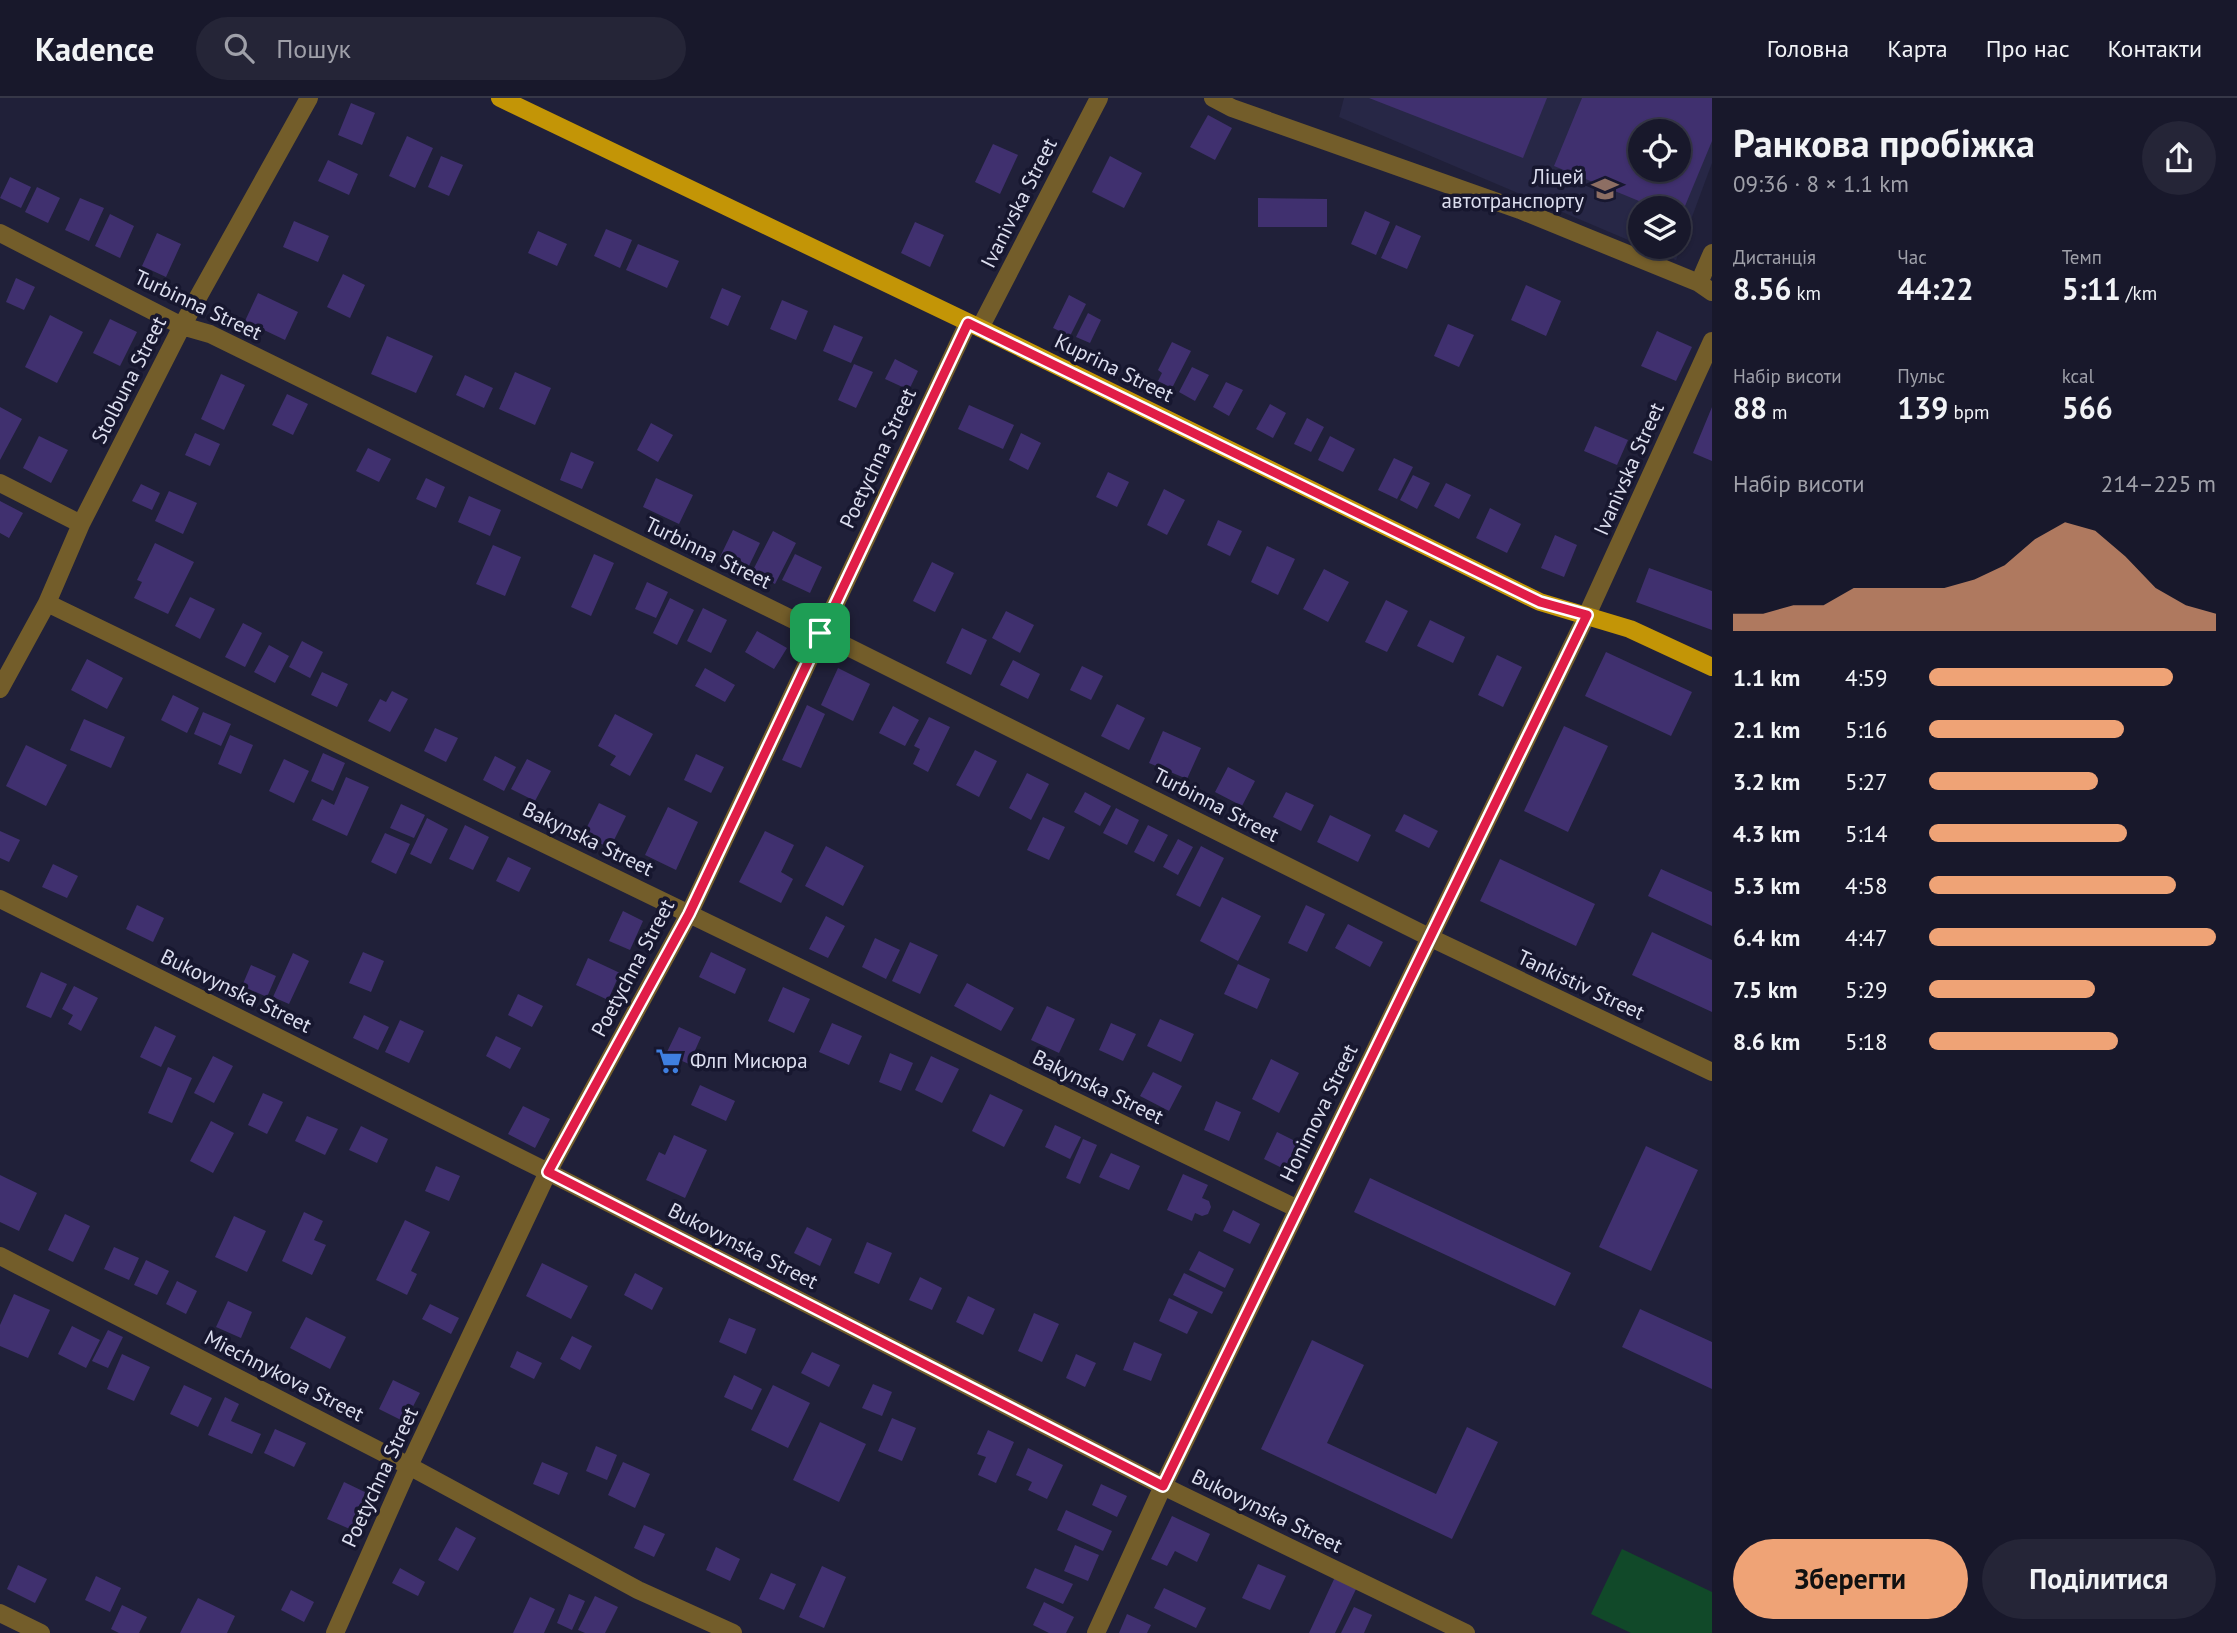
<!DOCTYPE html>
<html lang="uk">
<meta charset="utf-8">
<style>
body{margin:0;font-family:"PT Sans",sans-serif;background:#252537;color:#f1f3f6;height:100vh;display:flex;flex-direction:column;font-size:26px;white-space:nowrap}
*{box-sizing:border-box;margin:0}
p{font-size:23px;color:#9fa0a9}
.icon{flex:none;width:38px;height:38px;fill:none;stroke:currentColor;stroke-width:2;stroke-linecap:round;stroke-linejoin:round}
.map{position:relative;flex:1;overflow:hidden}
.details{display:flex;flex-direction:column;background:#18182b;width:525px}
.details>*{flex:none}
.tools{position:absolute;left:1628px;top:21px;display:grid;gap:14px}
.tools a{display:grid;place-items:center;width:63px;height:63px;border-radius:50%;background:#18182b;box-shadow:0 2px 5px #0004,0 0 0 2px #363747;font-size:35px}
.pin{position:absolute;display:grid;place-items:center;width:60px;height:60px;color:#fff;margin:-30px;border-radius:14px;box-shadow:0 4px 10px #0006}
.round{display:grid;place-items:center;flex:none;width:74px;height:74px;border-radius:37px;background:#252537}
.head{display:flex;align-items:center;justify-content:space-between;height:119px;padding:0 21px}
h1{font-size:38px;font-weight:600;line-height:52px}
.figures{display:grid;grid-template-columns:repeat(3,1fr);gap:10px;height:119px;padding:7px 21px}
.figures div{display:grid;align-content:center}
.figures b{font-size:30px;font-weight:600}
.figures small{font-size:19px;font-weight:400}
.figures p{font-size:19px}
.chart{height:196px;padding:14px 21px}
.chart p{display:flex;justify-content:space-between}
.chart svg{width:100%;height:126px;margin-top:7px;fill:#efa376;opacity:.7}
.primary-button{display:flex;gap:14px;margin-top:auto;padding:14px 21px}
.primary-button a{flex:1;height:80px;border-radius:42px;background:#efa376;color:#111;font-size:28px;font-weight:600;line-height:80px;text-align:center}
.primary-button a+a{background:#252537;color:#f1f3f6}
ul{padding:0 21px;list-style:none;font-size:23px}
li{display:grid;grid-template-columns:112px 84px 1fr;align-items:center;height:52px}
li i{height:18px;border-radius:9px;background:#efa376}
header{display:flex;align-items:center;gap:42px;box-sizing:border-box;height:98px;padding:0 35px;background:#18182b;border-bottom:2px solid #363747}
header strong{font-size:33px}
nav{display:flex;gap:38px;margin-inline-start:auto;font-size:24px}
.search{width:490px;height:63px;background:#252537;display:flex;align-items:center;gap:18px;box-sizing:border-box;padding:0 24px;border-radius:38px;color:#9fa0a9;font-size:26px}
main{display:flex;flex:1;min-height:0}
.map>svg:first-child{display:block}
.built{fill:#272746;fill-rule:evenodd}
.green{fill:#114929}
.building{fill:#40306f;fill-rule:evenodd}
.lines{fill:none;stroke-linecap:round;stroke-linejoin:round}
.minor{stroke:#735d2a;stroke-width:18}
.major{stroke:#c39506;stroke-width:18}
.route-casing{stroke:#fff;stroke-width:14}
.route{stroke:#e11d48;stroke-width:9}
.labels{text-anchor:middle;stroke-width:7;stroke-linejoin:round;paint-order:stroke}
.poi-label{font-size:21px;fill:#dcdeef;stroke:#17172f;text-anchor:end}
.street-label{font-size:21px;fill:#dcdeef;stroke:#17172f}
</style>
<header>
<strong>Kadence</strong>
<div class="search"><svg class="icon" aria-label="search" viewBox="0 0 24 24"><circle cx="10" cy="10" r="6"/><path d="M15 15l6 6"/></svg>Пошук</div>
<nav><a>Головна</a><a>Карта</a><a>Про нас</a><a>Контакти</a></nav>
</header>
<main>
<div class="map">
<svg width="1712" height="1535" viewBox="0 0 1712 1535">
<rect width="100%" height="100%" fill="#202039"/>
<path class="built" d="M1344 0H1712V65L1676 162 1644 149H1678V110H1640V147L1339 19ZM1640 33H1678V72H1640Z"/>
<path class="green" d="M1622 1451 1712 1494V1535H1631L1591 1516Z"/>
<path class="building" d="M1369 0H1547L1523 60Z
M1582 0H1712V43L1680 120 1678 119V110H1656L1554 68ZM1640 33H1678V72H1640Z
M351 5 375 15 362 47 338 37Z
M1208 17 1232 30 1215 62 1190 49Z
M407 38 433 50 415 90 389 78Z
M993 46 1018 57 1000 96 975 84Z
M441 58 463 67 449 98 428 89Z
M1110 58 1142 75 1124 110 1092 94Z
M328 62 358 76 349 97 318 83Z
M10 79 31 89 21 110 0 100Z
M37 89 60 100 48 125 25 114Z
M80 100 104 110 89 143 65 132Z
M1258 100 1327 101V129H1258Z
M1365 113 1390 124 1376 157 1351 146Z
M110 116 134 128 120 160 95 148Z
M294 123 329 138 318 164 283 149Z
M915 124 944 137 930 169 901 155Z
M1396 127 1421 138 1407 171 1381 160Z
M606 131 632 142 620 170 594 158Z
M538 133 567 146 557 168 528 155Z
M157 135 181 146 166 179 142 168Z
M638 146 679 163 667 190 626 172Z
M343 176 365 187 350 220 327 209Z
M16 180 35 189 24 212 6 204Z
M1526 187 1561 203 1546 238 1511 222Z
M722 190 741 198 728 228 710 220Z
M258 195 298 214 285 242 245 223Z
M1069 197 1086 206 1070 238 1053 230Z
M782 202 808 213 796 242 770 231Z
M1088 215 1101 222 1090 245 1076 239Z
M50 217 83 234 57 285 25 269Z
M110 221 137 234 120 268 93 255Z
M1448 226 1474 237 1459 269 1434 258Z
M834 227 863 239 851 265 823 253Z
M1657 233 1692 249 1676 283 1641 268Z
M387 238 433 258 416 295 371 276Z
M1172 244 1191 253 1172 290 1158 283 1162 275 1158 272Z
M895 261 918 273 909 292 885 281Z
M854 266 873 274 856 310 838 302Z
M1192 269 1209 277 1195 303 1179 294Z
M515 274 551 290 535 327 499 311Z
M221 276 245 287 224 332 201 321Z
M465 277 493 290 484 310 456 297Z
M1226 284 1243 292 1229 318 1213 309Z
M287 296 308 306 293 337 272 327Z
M1270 306 1286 315 1273 340 1256 331Z
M969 307 1014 327 1003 351 958 331Z
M0 309 22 321 0 362Z
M1712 309V363L1693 355Z
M1307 320 1324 329 1311 354 1294 346Z
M651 325 673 337 658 364 637 352Z
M1595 328 1628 342 1617 367 1584 353Z
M195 335 220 346 210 368 185 357Z
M1021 335 1041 345 1028 372 1009 362Z
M39 338 68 352 51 385 23 370Z
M1330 338 1355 351 1343 374 1318 362Z
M368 350 391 361 379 384 356 373Z
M571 354 594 364 582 391 560 382Z
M1394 360 1413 369 1397 401 1378 392Z
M1108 374 1129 384 1117 409 1096 399Z
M1413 377 1430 385 1417 411 1400 402Z
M426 380 445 389 436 410 416 401Z
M656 380 693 397 679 426 643 409Z
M1446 385 1471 397 1459 421 1434 408Z
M141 386 160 395 152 412 132 403Z
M1164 391 1185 402 1167 437 1147 427Z
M169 393 197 405 183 436 155 423Z
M469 398 501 412 490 438 458 424Z
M0 403 23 415 9 440 0 435Z
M1490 410 1521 426 1507 455 1476 440Z
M1218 422 1242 433 1230 458 1207 447Z
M733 432 760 445 747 472 720 459Z
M773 433 796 445 775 486 752 474Z
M1555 437 1577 447 1564 479 1541 470Z
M155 445 194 464 168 516 134 500 142 484 137 482Z
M493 447 521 459 505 498 476 486Z
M1267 448 1295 461 1278 497 1251 484Z
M594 456 614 465 591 518 571 509Z
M795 456 822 469 810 495 782 482Z
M932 464 954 475 935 514 913 503Z
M1649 470 1712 493V532L1636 504Z
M1324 471 1349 484 1328 524 1303 511Z
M647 484 668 494 656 520 635 511Z
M190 499 215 511 200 541 175 528Z
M670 500 694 512 677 547 653 535Z
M1386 502 1408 513 1387 554 1365 544Z
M703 510 727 522 711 555 687 543Z
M1006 513 1034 527 1020 555 992 540Z
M1430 522 1465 539 1453 565 1417 548Z
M243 525 262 535 245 569 225 559Z
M962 530 987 542 971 577 946 565Z
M757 533 787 550 774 571 745 554Z
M302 543 323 554 310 580 289 569Z
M269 547 289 558 275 585 254 574Z
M1606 554 1692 594 1671 638 1585 598Z
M1497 557 1522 569 1503 609 1478 597Z
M87 561 123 580 107 611 71 592Z
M1013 562 1040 576 1028 601 1000 587Z
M1082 568 1103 578 1091 602 1070 592Z
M705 570 735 587 725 604 695 588Z
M838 570 870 586 853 623 821 607Z
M322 574 348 586 337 609 311 597Z
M392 593 408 601 390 634 368 623 380 601 386 604Z
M173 597 199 610 187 635 161 622Z
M1117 606 1145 620 1129 652 1101 638Z
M807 607 825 616 801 670 782 662Z
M893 608 919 622 905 648 879 635Z
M203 614 231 626 221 648 194 636Z
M615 616 653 636 630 678 610 667 616 658 598 648Z
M929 619 950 629 928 674 913 666 920 651 914 648Z
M84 621 125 639 111 670 70 652Z
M1564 628 1608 648 1568 734 1524 713Z
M435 630 458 640 446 664 424 653Z
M1163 633 1201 650 1187 681 1149 665Z
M230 637 253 647 241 676 218 666Z
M26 647 67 667 46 708 6 688Z
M975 652 997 663 979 699 956 687Z
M323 655 345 665 333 693 311 683Z
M696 656 724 669 711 695 684 682Z
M495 658 516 669 504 693 483 682Z
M284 661 309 673 294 705 269 693Z
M527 661 551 673 535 703 511 691Z
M1228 669 1255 683 1242 708 1215 694Z
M1027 675 1049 686 1031 722 1009 710Z
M346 679 369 689 347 738 312 722 322 701 334 707Z
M1085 694 1111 708 1100 728 1074 714Z
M1286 694 1314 707 1301 733 1273 719Z
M599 705 626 718 610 750 583 737Z
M401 706 425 717 414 740 390 730Z
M668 709 698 724 676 772 645 757Z
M1116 710 1139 722 1127 747 1103 735Z
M1404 716 1438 733 1429 750 1395 733Z
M1330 717 1371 737 1358 764 1317 744Z
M1043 719 1065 729 1049 762 1027 752Z
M427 720 448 731 431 766 410 756Z
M465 727 489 739 473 772 449 761Z
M1148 727 1168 737 1154 764 1134 754Z
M0 733 20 742 9 764 0 760Z
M765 733 794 747 781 774 793 781 781 805 739 784Z
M385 735 410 746 396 776 371 764Z
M1178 741 1193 749 1178 777 1163 769Z
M826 748 864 768 843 808 805 788Z
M1201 748 1224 760 1200 809 1176 797Z
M508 759 531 770 519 794 496 783Z
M1500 761 1595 806 1576 848 1480 803Z
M53 766 78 778 67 800 42 789Z
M1661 771 1712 794V828L1648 798Z
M1222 799 1261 818 1238 863 1200 843Z
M137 807 164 820 153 844 126 831Z
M1306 807 1325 816 1307 854 1288 845Z
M623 813 643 823 630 852 609 843Z
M826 818 845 828 828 860 809 851Z
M1348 826 1383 844 1370 869 1335 850Z
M1652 834 1712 862V914L1632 877Z
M875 840 900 852 886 881 862 869Z
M910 844 938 857 920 896 892 883Z
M363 854 384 863 371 894 349 885Z
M711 854 746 871 735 896 699 879Z
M293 855 309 863 289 906 273 899Z
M588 860 620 875 608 902 576 887Z
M1238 866 1270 881 1257 911 1224 896Z
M251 867 276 878 267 899 242 888Z
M41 874 67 886 51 920 26 909Z
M967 885 1014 910 1001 933 954 908Z
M74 888 98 900 81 933 68 926 73 917 62 911Z
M783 889 810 901 794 935 768 923Z
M518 896 543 908 532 929 508 917Z
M1047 908 1075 921 1059 955 1031 942Z
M364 917 389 929 378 952 353 940Z
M1160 921 1194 936 1181 964 1147 948Z
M400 922 424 933 409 965 385 954Z
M832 925 862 938 849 967 819 954Z
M1111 925 1136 936 1123 963 1099 952Z
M155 928 176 938 161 969 140 959Z
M679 929 701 939 689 966 666 956Z
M496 938 521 950 510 971 486 958Z
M890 955 913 965 901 993 879 984Z
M213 958 233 968 214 1005 194 995Z
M931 958 959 971 942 1005 915 992Z
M1271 961 1299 975 1279 1015 1252 1001Z
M168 969 192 980 172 1025 148 1015Z
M1153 974 1182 988 1169 1013 1140 998Z
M700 987 735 1003 726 1023 691 1007Z
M263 995 283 1004 267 1036 248 1027Z
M990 996 1023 1012 1004 1049 972 1033Z
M1216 1003 1241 1014 1229 1043 1204 1032Z
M523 1008 550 1021 535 1050 508 1036Z
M307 1018 338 1031 325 1057 295 1043Z
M211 1023 234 1035 213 1075 190 1063Z
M1055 1027 1081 1039 1070 1061 1045 1049Z
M361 1028 388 1041 377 1065 349 1052Z
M1277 1034 1301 1046 1288 1073 1264 1061Z
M674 1037 707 1052 685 1100 646 1082 659 1054 665 1057Z
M1083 1041 1097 1047 1080 1086 1066 1080Z
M1646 1048 1698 1072 1651 1173 1599 1149Z
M1111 1055 1140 1068 1129 1092 1099 1079Z
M436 1068 460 1078 449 1103 425 1093Z
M1183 1076 1208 1087 1202 1100 1209 1103 1211 1109 1208 1116 1202 1118 1195 1115 1192 1123 1167 1112Z
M0 1077 37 1095 19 1133 0 1124Z
M1370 1080 1571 1175 1555 1208 1354 1114Z
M1233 1112 1260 1126 1250 1146 1223 1133Z
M304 1114 323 1123 314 1142 326 1147 312 1177 282 1163Z
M65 1116 90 1128 73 1164 48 1152Z
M234 1118 266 1133 247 1174 215 1159Z
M405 1122 430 1134 411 1173 417 1176 407 1197 376 1182Z
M807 1129 832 1141 820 1168 794 1155Z
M867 1144 892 1155 879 1186 854 1175Z
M114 1149 139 1160 129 1182 104 1171Z
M1199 1153 1234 1171 1225 1190 1189 1172Z
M146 1162 169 1173 157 1197 134 1187Z
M542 1165 588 1188 571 1221 526 1198Z
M635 1175 663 1190 652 1212 624 1197Z
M1184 1175 1223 1194 1212 1216 1173 1197Z
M920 1179 942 1190 932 1212 909 1202Z
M177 1183 197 1193 186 1216 166 1206Z
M14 1196 50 1212 28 1260 0 1248V1227Z
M968 1198 995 1211 983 1237 956 1224Z
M1169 1200 1198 1214 1187 1236 1159 1223Z
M228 1203 252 1214 241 1240 216 1229Z
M430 1206 459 1220 451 1236 422 1221Z
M1640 1211 1712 1244V1291L1622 1249Z
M1034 1215 1059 1226 1042 1264 1018 1253Z
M306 1219 346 1239 330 1271 290 1250Z
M729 1220 756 1231 746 1256 719 1244Z
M72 1228 100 1242 86 1270 58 1256Z
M108 1232 123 1239 108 1270 92 1263Z
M572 1238 592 1248 580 1272 560 1261Z
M1312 1242 1364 1267 1327 1345 1436 1396 1467 1329 1498 1344 1452 1441 1261 1351Z
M1134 1244 1162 1256 1151 1283 1123 1272Z
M517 1253 542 1265 534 1281 510 1269Z
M812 1254 840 1267 829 1289 801 1275Z
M122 1256 150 1269 134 1303 107 1291Z
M1076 1256 1096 1265 1085 1289 1066 1280Z
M734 1277 762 1291 752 1312 724 1299Z
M393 1282 420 1295 405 1324 379 1311Z
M873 1286 892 1294 882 1318 862 1310Z
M184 1287 212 1300 198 1329 170 1316Z
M773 1287 810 1305 788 1350 751 1332Z
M225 1299 239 1306 231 1323 261 1336 252 1356 208 1337Z
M892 1320 916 1330 902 1363 878 1353Z
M820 1324 866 1346 839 1404 793 1382Z
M275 1331 306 1345 294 1369 264 1355Z
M988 1332 1014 1344 996 1385 978 1377 986 1359 977 1356Z
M596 1348 617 1357 607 1382 586 1373Z
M1028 1350 1063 1367 1047 1401 1028 1392 1032 1384 1016 1377Z
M542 1364 568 1375 559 1397 533 1386Z
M623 1364 650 1376 635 1410 608 1397Z
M344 1384 369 1396 352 1432 327 1421Z
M1101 1386 1127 1398 1117 1419 1092 1407Z
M1066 1412 1112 1433 1103 1453 1057 1432Z
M1172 1418 1210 1436 1197 1464 1175 1453 1167 1468 1151 1461Z
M644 1427 665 1436 654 1459 634 1450Z
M456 1429 476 1440 458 1473 438 1462Z
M1075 1447 1099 1457 1088 1483 1064 1473Z
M716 1449 740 1461 730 1483 706 1472Z
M1258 1466 1286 1478 1270 1512 1242 1500Z
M18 1467 47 1481 35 1505 7 1491Z
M822 1468 846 1479 824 1530 799 1519Z
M400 1470 425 1484 418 1498 392 1485Z
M1035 1470 1073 1486 1063 1506 1026 1490Z
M771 1475 796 1486 784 1512 759 1501Z
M96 1478 121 1490 110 1514 85 1502Z
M1335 1479 1357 1489 1335 1535H1309Z
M1164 1490 1206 1510 1196 1530 1154 1510Z
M291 1492 314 1504 304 1524 281 1512Z
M569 1496 585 1503 572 1532 557 1525Z
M595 1498 618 1509 605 1535H585L578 1532Z
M530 1499 555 1511 544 1535H513Z
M198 1500 235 1518 227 1535H180Z
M1044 1504 1074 1519 1066 1535H1049L1033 1527Z
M122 1507 147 1519 139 1535H119L111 1531Z
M1354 1509 1372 1517 1364 1535H1341Z
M1127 1516 1151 1527 1147 1535H1119Z"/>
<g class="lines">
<path class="minor" d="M1213 0 1232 10 1520 112 1699 185 1712 194
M0 135 182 228 210 236 820 535 1431 840 1712 974
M1699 185 1712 155
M980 230 1099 0
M0 385 81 426
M47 505 1298 1111
M0 591 47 505 81 426 182 228 309 0
M0 801 548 1074 1163 1388 1466 1535
M0 1158 409 1368 638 1492 733 1535
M0 1515 41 1535
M335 1535 409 1368 548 1074 689 816 968 225
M1096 1535 1163 1388 1587 517 1712 243"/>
<path class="major" d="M500 0 980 230 1540 504 1630 531 1712 569"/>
</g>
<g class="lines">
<g class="route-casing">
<path id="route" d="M968 225 1540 504 1587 517 1163 1388 548 1074 689 816Z"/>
</g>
<use href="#route" class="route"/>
</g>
<defs>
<g id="university-bare" transform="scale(2.1)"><path d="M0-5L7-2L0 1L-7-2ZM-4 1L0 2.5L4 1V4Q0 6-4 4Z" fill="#8d6e63" stroke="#17172f" stroke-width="2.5" paint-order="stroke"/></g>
<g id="supermarket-bare" transform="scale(2.1)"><path d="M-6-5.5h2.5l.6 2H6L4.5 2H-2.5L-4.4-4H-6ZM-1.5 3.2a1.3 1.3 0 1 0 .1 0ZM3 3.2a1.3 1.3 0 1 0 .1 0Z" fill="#3f7fe0" stroke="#17172f" stroke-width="2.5" paint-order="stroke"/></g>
</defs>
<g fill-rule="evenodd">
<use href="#university-bare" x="1605" y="91"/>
<use href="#supermarket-bare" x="669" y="963"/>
</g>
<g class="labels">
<g class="poi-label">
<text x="1584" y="86">Ліцей<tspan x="1584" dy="24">автотранспорту</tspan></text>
<text x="690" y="970" text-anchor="start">Флп Мисюра</text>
</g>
<g class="street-label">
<text transform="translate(1019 105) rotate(-63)" y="7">Ivanivska Street</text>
<text transform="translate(198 207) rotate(25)" y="7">Turbinna Street</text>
<text transform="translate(1114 270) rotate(26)" y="7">Kuprina Street</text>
<text transform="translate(129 282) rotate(-63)" y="7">Stolbuna Street</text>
<text transform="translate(878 360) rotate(-65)" y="7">Poetychna Street</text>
<text transform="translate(1629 371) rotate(-66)" y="7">Ivanivska Street</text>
<text transform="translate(708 455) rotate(26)" y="7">Turbinna Street</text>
<text transform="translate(1216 707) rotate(27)" y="7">Turbinna Street</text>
<text transform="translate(588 741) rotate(26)" y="7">Bakynska Street</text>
<text transform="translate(633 870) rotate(-62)" y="7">Poetychna Street</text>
<text transform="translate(1581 887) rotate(25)" y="7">Tankistiv Street</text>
<text transform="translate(236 893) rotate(26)" y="7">Bukovynska Street</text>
<text transform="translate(1098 989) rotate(26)" y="7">Bakynska Street</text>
<text transform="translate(1319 1015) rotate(-64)" y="7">Honimova Street</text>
<text transform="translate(743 1148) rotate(27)" y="7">Bukovynska Street</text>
<text transform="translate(284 1278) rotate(27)" y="7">Miechnykova Street</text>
<text transform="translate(380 1379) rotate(-65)" y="7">Poetychna Street</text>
<text transform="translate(1267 1413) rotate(26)" y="7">Bukovynska Street</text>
</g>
</g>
</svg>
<div class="tools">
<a><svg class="icon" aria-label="locate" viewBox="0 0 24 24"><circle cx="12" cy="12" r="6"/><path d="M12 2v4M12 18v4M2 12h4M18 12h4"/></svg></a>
<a><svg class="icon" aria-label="layers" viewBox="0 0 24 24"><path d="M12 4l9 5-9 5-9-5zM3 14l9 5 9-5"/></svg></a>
</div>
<div class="pin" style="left:820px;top:535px;background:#1e9e55"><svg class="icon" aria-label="arrive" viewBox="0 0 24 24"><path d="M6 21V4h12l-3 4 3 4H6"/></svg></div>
</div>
<section class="details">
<div class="head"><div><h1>Ранкова пробіжка</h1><p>09:36 · 8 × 1.1 km</p></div><a class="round"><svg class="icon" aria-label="share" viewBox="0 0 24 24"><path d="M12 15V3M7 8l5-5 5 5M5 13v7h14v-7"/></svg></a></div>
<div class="figures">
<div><p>Дистанція</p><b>8.56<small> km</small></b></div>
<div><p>Час</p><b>44:22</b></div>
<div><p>Темп</p><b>5:11<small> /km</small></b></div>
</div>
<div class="figures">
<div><p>Набір висоти</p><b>88<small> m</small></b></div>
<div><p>Пульс</p><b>139<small> bpm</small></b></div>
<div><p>kcal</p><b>566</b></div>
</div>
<div class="chart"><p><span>Набір висоти</span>214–225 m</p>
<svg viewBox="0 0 160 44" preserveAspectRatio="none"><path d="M0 44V38L10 38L20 35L30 35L40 29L50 29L60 29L70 29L80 26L90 21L100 12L110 6L120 9L130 18L140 29L150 35L160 38V44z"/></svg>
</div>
<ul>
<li><b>1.1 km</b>4:59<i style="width:85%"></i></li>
<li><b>2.1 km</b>5:16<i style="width:68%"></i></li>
<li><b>3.2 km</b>5:27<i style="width:59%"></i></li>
<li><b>4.3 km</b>5:14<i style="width:69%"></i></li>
<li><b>5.3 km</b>4:58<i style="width:86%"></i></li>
<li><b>6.4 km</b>4:47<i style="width:100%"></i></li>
<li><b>7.5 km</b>5:29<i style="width:58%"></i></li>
<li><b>8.6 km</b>5:18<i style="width:66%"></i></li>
</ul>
<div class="primary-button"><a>Зберегти</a><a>Поділитися</a></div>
</section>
</main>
